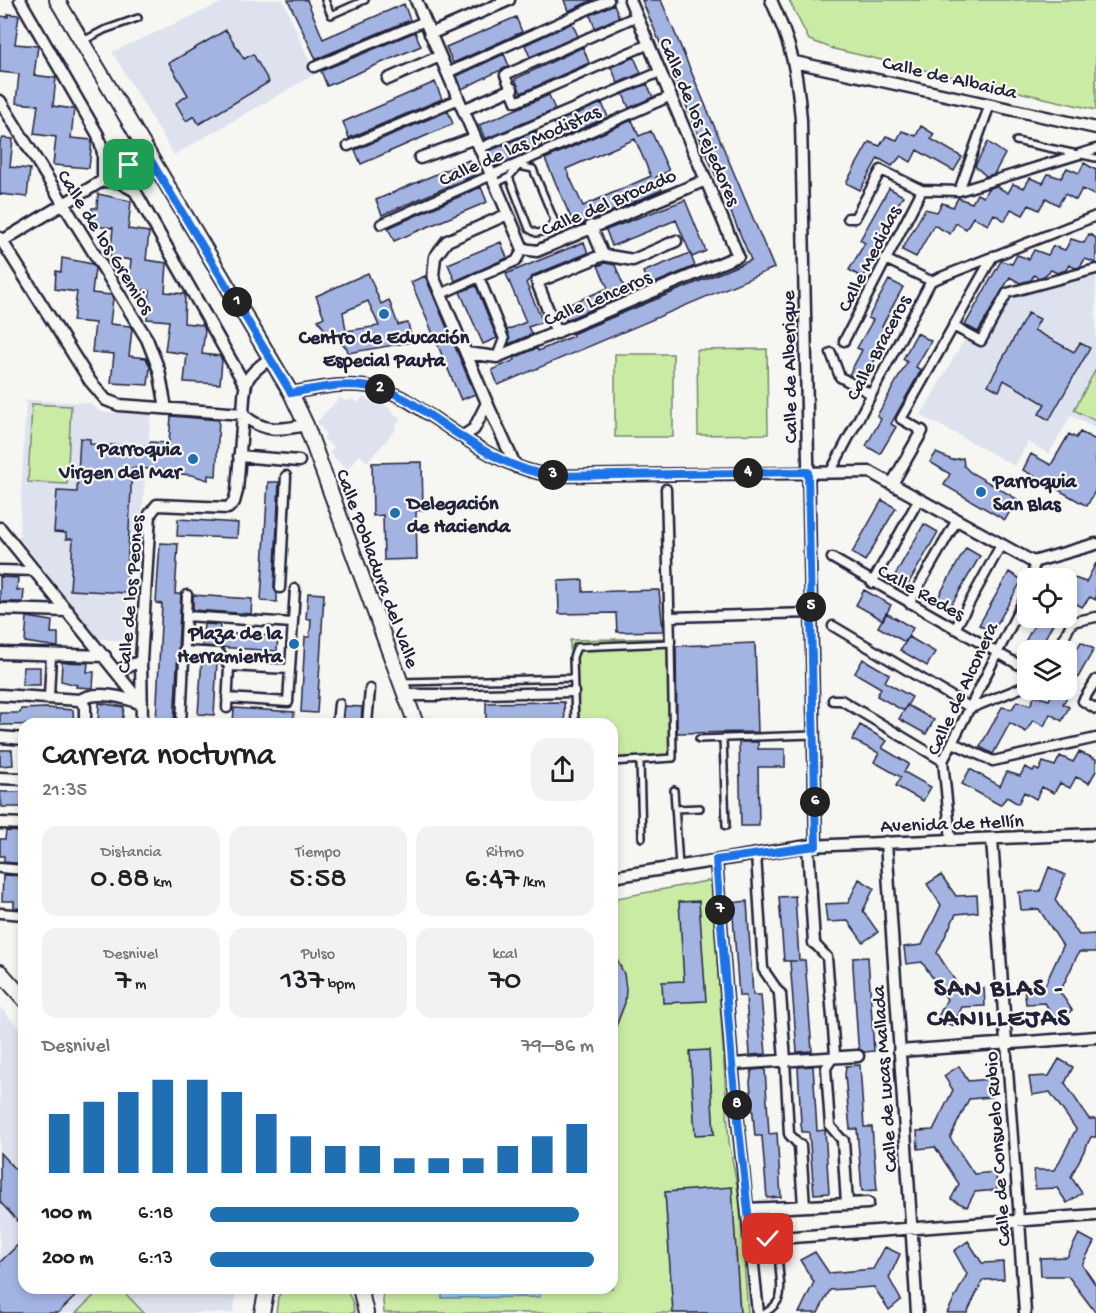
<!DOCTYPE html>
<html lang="es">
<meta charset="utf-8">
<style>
body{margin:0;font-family:"Gochi Hand",sans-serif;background:#f2f2f2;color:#202124;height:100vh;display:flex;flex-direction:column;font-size:22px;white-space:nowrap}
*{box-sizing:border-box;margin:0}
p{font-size:20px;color:#757577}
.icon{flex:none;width:33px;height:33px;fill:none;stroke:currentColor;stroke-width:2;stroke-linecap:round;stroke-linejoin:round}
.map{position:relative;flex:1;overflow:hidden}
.details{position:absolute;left:18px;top:718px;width:600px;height:576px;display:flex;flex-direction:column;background:#fff;border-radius:18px;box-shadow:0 3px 9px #0003}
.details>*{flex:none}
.controls{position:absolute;left:1017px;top:568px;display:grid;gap:12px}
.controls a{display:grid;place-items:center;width:60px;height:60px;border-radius:12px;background:#fff;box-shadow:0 3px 9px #0003;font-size:30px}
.pin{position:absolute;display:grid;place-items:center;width:51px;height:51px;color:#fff;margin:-26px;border-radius:12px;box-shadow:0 3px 9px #0006}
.km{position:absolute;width:30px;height:30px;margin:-15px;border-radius:50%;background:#222;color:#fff;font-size:16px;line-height:30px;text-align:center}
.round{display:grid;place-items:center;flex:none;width:63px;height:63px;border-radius:18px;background:#f2f2f2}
.head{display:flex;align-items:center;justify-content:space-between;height:102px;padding:0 24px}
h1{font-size:33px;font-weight:600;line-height:45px}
.stats{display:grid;grid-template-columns:repeat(3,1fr);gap:9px;height:102px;padding:6px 24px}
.stats div{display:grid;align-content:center;border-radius:15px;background:#f2f2f2;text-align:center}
.stats b{font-size:30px;font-weight:600}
.stats small{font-size:16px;font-weight:400}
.stats p{font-size:16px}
.chart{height:168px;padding:12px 24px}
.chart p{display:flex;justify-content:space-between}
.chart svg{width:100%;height:108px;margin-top:6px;stroke:#1f6fb2;stroke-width:6}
ul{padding:0 24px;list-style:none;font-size:20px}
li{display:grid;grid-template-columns:96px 72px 1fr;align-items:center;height:45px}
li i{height:15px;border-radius:8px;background:#1f6fb2}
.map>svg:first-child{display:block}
.built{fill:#dde2ee}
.green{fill:#caeba4;stroke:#768670;stroke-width:1.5}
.water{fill:#94d2f5;stroke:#668cab;stroke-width:1.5}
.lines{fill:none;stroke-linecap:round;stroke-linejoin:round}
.shore{stroke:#506885;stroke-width:1.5}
.building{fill:#a3b4e3;stroke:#22223b;stroke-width:1.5;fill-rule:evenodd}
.service-casing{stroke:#22223b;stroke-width:10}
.pedestrian-casing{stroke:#22223b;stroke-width:13}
.minor-casing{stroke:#22223b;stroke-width:15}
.tertiary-casing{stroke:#22223b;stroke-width:18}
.service{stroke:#f6f6f2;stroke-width:5}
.pedestrian{stroke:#f6f6f2;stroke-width:8}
.minor{stroke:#f6f6f2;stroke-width:10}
.tertiary{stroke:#f6f6f2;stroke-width:14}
.route-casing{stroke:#fff;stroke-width:12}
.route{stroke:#1a73e8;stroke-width:8}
.poi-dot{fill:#1f6fb2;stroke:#f6f6f2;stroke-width:2}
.labels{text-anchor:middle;stroke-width:4.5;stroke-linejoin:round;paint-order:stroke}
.street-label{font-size:20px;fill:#22223b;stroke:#f6f6f2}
.poi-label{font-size:20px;font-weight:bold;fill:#22223b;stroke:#f6f6f2;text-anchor:end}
.district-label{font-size:26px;font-weight:bold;letter-spacing:1.5px;fill:#22223b;stroke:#f6f6f2}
</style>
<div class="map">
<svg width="1096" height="1313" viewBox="0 0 1096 1313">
<rect width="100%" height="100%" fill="#f6f6f2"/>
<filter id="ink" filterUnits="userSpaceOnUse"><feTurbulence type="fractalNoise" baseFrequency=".0167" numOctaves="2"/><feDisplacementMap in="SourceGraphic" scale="12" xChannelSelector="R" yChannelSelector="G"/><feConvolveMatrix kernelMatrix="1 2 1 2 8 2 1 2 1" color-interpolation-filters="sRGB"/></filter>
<g filter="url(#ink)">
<path class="built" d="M228 0H283L315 74 174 155 112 52Z
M1096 276V429L1071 415 1049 454 1028 442 1015 466 921 415 966 337 984 347 1012 298Z
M340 397 345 401 352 399 357 403 363 397 373 402 377 398 401 419 394 427 396 429 367 462 360 455 347 469 329 453 334 448 323 438 326 434 317 422Z
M26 400 89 403 101 412 151 414 140 533H131L125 641 99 639 19 538Z
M0 1007 24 1033V1288L237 1289 233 1313H0Z"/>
<path class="green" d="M789 0H1096V110L834 49 809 40Z
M767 349 768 434 698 435 697 350Z
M615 354H673V437H615Z
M1096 369V421L1074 410Z
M32 404 71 406 67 484 28 482Z
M670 638 673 757 612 758V724H572L570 640Z
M712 880 729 1142 739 1196 748 1313H384L382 1289 612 1288V899Z
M102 1288 121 1289 144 1313H76Z
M283 1289H346L353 1303 354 1313H276L278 1297Z"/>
<path class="water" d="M442 1289H540V1297L442 1298Z"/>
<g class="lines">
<path class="shore" d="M448 1288 451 1292 531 1291 534 1288"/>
</g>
<path class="building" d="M288 0H307L323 39 404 4 410 20 316 59Z
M564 0H593L568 11Z
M642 0H661L774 268 498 385 492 370 515 360 514 358 537 348 538 351 573 336 572 334 751 260Z
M614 4 619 17 595 28 590 15Z
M8 14 19 15 15 44 38 46 34 75 56 78 53 106 74 109 71 138 92 140 89 168 53 165 56 137 34 134 38 105 16 103 19 74 0 72V16L8 17Z
M516 17 522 32 453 63 446 47Z
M572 23 578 36 530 57 525 45Z
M226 30 244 59 253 54 269 82 199 124 194 116 186 121 176 103 188 95 169 63Z
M415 32 421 46 327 86 321 71Z
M583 47 589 63 521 93 515 79Z
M504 54 509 66 462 89 457 76Z
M634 57 641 73 618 83 611 67Z
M435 82 442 99 349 138 343 122Z
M647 84 653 97 629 108 623 94Z
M549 95 555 110 485 139 479 125Z
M602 103 608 117 560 138 554 123Z
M448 111 453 124 361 164 355 150Z
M632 120 639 136 651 131 669 171 656 177 662 190 575 227 545 159ZM635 139 651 176 583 206 566 169Z
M921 126 934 134 931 139 962 157 954 171 917 150 911 162 901 156 892 166 878 158 860 190 846 183 869 142 880 146 886 136 897 140 902 131 916 136Z
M536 131 542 146 496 166 489 151Z
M3 138 13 139 10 167 30 169 27 197 0 194V142Z
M988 142 1005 154 994 174 986 176 975 166Z
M469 160 475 175 382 215 376 200Z
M1084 163 1096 170V196L1082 189 1076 200 1065 194 1058 205 1046 198 1039 210 1029 205 1023 215 1011 209 1005 221 994 214 988 225 973 217 966 229 956 223 950 234 934 225 916 257 902 250 925 209 937 212 942 203 953 207 958 198 972 203 977 194 983 197 988 189 996 186 1008 193 1013 184 1024 188 1030 178 1043 183 1048 174 1061 178 1067 168 1079 173Z
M481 187 487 202 394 241 388 228Z
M889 188 903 196 873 248 878 251 863 278 849 270 865 243 860 240Z
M98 194 131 201 128 229 149 232 146 260 167 263 165 292 185 294 184 323 203 325 205 330 202 354 220 356 222 360 220 384 184 382 187 354 165 351 169 321 147 319 150 291 128 288 131 260 110 257 113 228 90 226 92 208H97Z
M685 200 706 251 692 257 676 220 612 246 606 230Z
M1089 234 1096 238V263L1085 259 1080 267 1075 268 1069 265 1066 270 1057 273 1051 270 1044 276 1038 278 1034 275 1031 280 1020 283 1010 277 978 332 965 325 1001 261 1012 264 1017 255 1029 259 1034 250 1048 255 1053 246 1065 250 1071 239 1084 243Z
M501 242 507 258 455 281 448 264Z
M584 242 588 253 534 275 526 283 543 322 528 327 532 334 509 344 507 330 526 322 506 274Z
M690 253 695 266 648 286 643 272Z
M62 258 92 264 95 268 92 293 111 295 113 298 110 324 130 326 132 329 129 356 146 358 150 367 148 385 111 383 114 354 92 352 95 323 73 321 77 292 55 289 56 271 61 272Z
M605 263 615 265 624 287 610 293 613 300 566 320 561 308 608 288 598 266Z
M368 273 381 304 389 300 398 325 408 323 412 342 348 353 347 348 328 335 318 320 324 317 316 296ZM368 301 379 326 346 331 343 312Z
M425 276 475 394 461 400 411 282Z
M889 280 903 287 882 326 887 328 871 356 876 358 862 382 849 375 862 350 857 348 873 320 868 318Z
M476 286 497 338 483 344 460 292Z
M1028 313 1040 319 1034 330 1074 352 1080 343 1090 348 1049 420 1039 414 1045 404 1004 380 999 391 988 385Z
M917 333 931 341 916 367 921 370 891 424 896 427 880 454 866 446 881 419 877 416 907 362 903 359Z
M171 416 219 420 216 476 208 475V480L192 475 168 473 169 470 132 468 126 593 70 590 73 539H66V533L54 532 57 491 77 492 80 438 90 439V444L149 447 150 442 169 443Z
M1080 432 1096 440V489L1087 506 1023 470 1031 454 1051 465 1069 434 1076 438Z
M936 453 952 460 963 458 964 466 970 472 1017 499 1005 520 944 485 950 474 930 462Z
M422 462 423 510 416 511 417 559 384 560 383 515 373 516 372 463Z
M268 482H279L274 588 277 594V602L261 601Z
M882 500 896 508 865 561 852 553Z
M178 519 238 523 237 538 177 536Z
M924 524 938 532 908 584 894 577Z
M160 543 178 544 175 594H181L174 723 156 722 162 604 156 603Z
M966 548 980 556 949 609 936 601Z
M1096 563V600L1090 597 1082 607 1066 598V590L1074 578 1086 582Z
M1009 572 1022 580 992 633 979 625Z
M0 577 18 578 17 590H24L23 602H0Z
M583 580V592L659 590 663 631 617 632 616 613 559 614 558 581Z
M864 590 891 605 883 620 856 605Z
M308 593 324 594 317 713 301 712 305 637H310L311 619H306Z
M193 595 252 599 251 614 193 610Z
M886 613 913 628 905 642 878 627Z
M27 617 52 621 51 633H58V647L25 642Z
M1038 618H1056L1038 651H1020Z
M204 624 220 625 219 633 278 636 277 651 202 646Z
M909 637 935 652 927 666 900 650Z
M1081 642 1094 649 1063 704 1069 707 1062 721 1050 714 1044 726 1033 720 1026 732 1010 723 993 754 980 747 1002 707 1012 709 1017 701 1030 705 1035 696 1049 700 1054 690H1066V668Z
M755 643 758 732 677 733 676 646Z
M202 658 217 661 214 715 198 714Z
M863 659 889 674 885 682 912 697 904 711 877 696 881 688 855 673Z
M62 662 88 663 87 672H94L93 688 76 687 77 685 61 681Z
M23 667H40V685H22Z
M564 702 565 724H486V703Z
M99 703 124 707 122 724H98Z
M907 705 934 720 926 734 899 719Z
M345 706 362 707 361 724H343Z
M47 708 73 710 74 724 0 725V713H20L21 709Z
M234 708 294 712 293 724H233Z
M860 725 887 741 882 748 909 764 904 772 931 787 923 801 896 786 901 777 874 762 879 753 852 740Z
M739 742H758V749H785V767H758L759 826H741Z
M0 750H12L13 765 0 766Z
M1079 752 1096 759V771L1089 783 1076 777 1070 788 1060 783 1054 793 1042 787 1036 799 1024 792 1018 804 1007 797 1000 805 962 784 970 769 1000 786 1007 772 1020 776 1025 767 1033 771 1035 769 1039 771 1043 762 1055 766 1060 756 1073 762Z
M0 792H24V807H2Z
M6 831 24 832V864L4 862V856H0V839H5Z
M1049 867 1065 875 1055 900 1079 935 1095 934 1096 945V952H1079L1060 992 1072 1010 1057 1022 1045 1003 1026 1004 1024 987 1045 985 1063 946 1039 909 1021 910 1019 892 1040 891Z
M3 875 24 876V909L14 908V901H2Z
M941 875 956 896 977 895 978 912 956 914 937 953 961 990 984 988 985 1006 962 1007 953 1026 937 1019 947 999 922 962 906 964 904 947 922 945 941 905 927 884Z
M859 879 874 888 863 911 878 932 863 942 848 921 827 922 825 904 848 903Z
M795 896 799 960H805L812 1051 797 1052 790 961H797H784L779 897Z
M699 901 706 1001 663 1003 662 982 684 981 679 902Z
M747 901 753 995H761L766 1054 750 1055 746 996H739L732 903Z
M612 949 624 974 626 989 625 1003 613 1034Z
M868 957 874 1051 864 1052 859 1049 858 1043 853 966V958Z
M709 1050 714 1134 695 1135 690 1051Z
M1059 1059 1073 1067 1065 1083 1089 1119H1096V1137H1091L1071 1177 1082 1193 1067 1203 1057 1188 1035 1189 1034 1170H1055L1076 1129 1050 1092 1032 1095 1029 1077 1049 1076Z
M860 1065 864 1127H872L877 1190 862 1191 857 1129H850L845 1075 846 1066Z
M813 1066 817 1131 825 1130 829 1193 814 1194 809 1132H802L801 1124 798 1067Z
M959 1066 968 1081 990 1079 991 1097 969 1099 950 1138 974 1174 996 1172 997 1190 975 1192 967 1207 951 1199 959 1184 935 1147 918 1149 917 1131 933 1130 953 1090 944 1076Z
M765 1069 769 1134 777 1133 781 1197 767 1198 762 1136H755L750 1082 752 1070Z
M0 1153 24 1179V1228L0 1202Z
M732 1187 740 1313H673L665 1192Z
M1079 1234 1094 1242 1082 1265 1096 1285V1313L1068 1276H1041L1040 1258 1067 1257Z
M24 1239V1288H84L58 1313H0V1262Z
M968 1241 982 1263 1003 1262 1004 1279 983 1280 967 1313H947L967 1274 954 1251Z
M885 1247 900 1254 889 1278 901 1300 889 1310 874 1287 830 1290 818 1313H799L814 1282 800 1260 815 1252 829 1273 873 1269Z"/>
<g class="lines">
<g class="service-casing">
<path id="service" d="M325 0 331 15 365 0
M83 41 104 30 138 18
M1016 141 1096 158
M495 184 509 177 519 166 533 169 554 220C550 229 546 232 536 233L529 229 509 177
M402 682 573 678
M575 724 573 657 577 647 671 643 673 758 612 762
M723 738 726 826
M699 739 813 735
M640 761 642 838
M674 790 679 866
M675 809 700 808
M765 1313C787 1299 780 1288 779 1265"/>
</g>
<g class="pedestrian-casing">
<path id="pedestrian" d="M637 16 505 75 516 102 649 44
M314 67 425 21
M447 73 609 0
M348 146 459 99
M480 148 660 72
M959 191 990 104
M848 218H855L881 170 922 190 959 191 1096 149
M381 224 671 96
M479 277 516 261 523 249
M931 281 1096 216
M441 294 479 277 504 339 497 357
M953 326 981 341 1007 293 1096 269
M844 341 922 190
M831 353 840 377 871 394
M922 431 901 419 993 256
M830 473 931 281 885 259
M666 489 670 642
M832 558 1028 670
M1033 562 1034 579
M0 570 36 571
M872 583 919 499
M280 588 286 476
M909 603 957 520
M186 616 293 623
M670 617 811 613
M833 626 971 708 1028 685
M955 629 1001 545
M184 651 219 653 229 666
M1057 651 1072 622 1096 617
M1096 680 1083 701 1096 709
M439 695 574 692
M49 697 51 655
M227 698 288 702 290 669
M833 700H841L943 761
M227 708 229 666 290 669 295 589
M181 724 187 595
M337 724 339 704
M367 724 370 689
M953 743 993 761 1096 738
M951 840 943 761 1028 592
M756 854 763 969 780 994
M0 868 24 870
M0 913 24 915
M814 943 827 957 835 1054 826 1068 830 1126 843 1141
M1006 1042 1019 1220
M785 1060 789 1134 800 1146"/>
</g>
<g class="minor-casing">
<path id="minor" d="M20 0 98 135 103 153V181L119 182 135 191 245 385
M416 0 523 249 537 251 706 180
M771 0C792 46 797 70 801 120L816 846
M430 34 509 0
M795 62 1096 128
M388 79 440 56
M0 101 147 339 159 370 166 408
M463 110 512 89
M420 158 475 138
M591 226 603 255 633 260 676 241
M0 238 90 381 106 400 119 405 243 414 237 491 234 502 228 508 157 505 150 514 141 661 142 724
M2 241 147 154
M557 333 537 282 603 255
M466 353 497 357 738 256 630 0
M271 358C243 377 245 381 243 414 262 433 281 430 306 425
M291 393C322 387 355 380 386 391 404 396 419 409 434 418 472 444 507 469 553 476L870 472 1033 562 1096 544
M487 403 516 467
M462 437 474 429 487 403 433 276 435 257 447 241 508 214
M239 456 299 461
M892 484 922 431
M0 528 141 703
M0 609 68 611
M0 653 105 656
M117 671 141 661
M0 695 80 700C96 690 125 697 141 704
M406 695H439
M80 700 85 707V724
M0 737 24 739
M0 778 24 779
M0 823 24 824
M992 839 1006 1042
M886 842 917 1313
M808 846 814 943
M716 860 732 1064 758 1313
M612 877 808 846 1096 834
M780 994 785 1060
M899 1051 1096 1037
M732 1064 858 1056
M843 1141 847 1204
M800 1146 804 1206
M748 1209 868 1203
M1019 1220 1025 1313
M751 1240 1096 1215"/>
</g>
<g class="tertiary-casing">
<path id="tertiary" d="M57 0 291 393 306 425 416 724
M0 972 24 999
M360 1288 366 1313
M262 1313 267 1288"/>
</g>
<use href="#service" class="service"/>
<use href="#pedestrian" class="pedestrian"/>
<use href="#minor" class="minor"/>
<use href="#tertiary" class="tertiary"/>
</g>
</g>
<g class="lines" filter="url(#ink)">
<g class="route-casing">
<path id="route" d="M129 165 147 154 291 393C322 387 355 380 386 391 404 396 419 408 434 418 472 444 507 469 553 476L808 472 816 846 716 860 732 1064 751 1240 768 1239"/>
</g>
<use href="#route" class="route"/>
</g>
<g class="poi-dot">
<circle cx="384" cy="314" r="6"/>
<circle cx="193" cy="459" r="6"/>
<circle cx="981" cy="492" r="6"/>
<circle cx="395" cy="513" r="6"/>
<circle cx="294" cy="644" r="6"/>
</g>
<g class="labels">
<g class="street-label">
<text transform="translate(950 76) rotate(13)" y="7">Calle de Albaida</text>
<text transform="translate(701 121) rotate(67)" y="7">Calle de los Tejedores</text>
<text transform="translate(519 144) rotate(-24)" y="7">Calle de las Modistas</text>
<text transform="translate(608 201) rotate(-23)" y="7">Calle del Brocado</text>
<text transform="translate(107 241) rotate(58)" y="7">Calle de los Gremios</text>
<text transform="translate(868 258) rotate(-63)" y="7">Calle Medidas</text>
<text transform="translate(597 297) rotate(-23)" y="7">Calle Lenceros</text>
<text transform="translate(877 347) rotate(-62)" y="7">Calle Braceros</text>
<text transform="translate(788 367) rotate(-91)" y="7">Calle de Alberique</text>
<text transform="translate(379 568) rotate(70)" y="7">Calle Pobladura del Valle</text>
<text transform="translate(922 591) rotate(29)" y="7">Calle Redes</text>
<text transform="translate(129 594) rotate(-85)" y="7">Calle de los Peones</text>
<text transform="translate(961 688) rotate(-65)" y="7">Calle de Alconera</text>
<text transform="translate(952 822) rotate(-2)" y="7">Avenida de Hellín</text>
<text transform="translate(883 1079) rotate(-94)" y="7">Calle de Lucas Mallada</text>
<text transform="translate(996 1149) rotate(-94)" y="7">Calle de Consuelo Rubio</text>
</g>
<g class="poi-label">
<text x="384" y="343" text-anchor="middle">Centro de Educación<tspan x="384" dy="23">Especial Pauta</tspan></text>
<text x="181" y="455">Parroquia<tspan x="181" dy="23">Virgen del Mar</tspan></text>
<text x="993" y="487" text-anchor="start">Parroquia<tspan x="993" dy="23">San Blas</tspan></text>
<text x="407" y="509" text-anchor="start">Delegación<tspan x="407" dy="23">de Hacienda</tspan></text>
<text x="282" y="639">Plaza de la<tspan x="282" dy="23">Herramienta</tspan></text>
</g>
<g class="district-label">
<text x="999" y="995">SAN BLAS -<tspan x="999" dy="30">CANILLEJAS</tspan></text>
</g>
</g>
</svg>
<div class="controls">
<a><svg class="icon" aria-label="locate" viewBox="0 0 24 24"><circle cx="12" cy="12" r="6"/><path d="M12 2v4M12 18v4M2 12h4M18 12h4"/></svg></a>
<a><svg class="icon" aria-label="layers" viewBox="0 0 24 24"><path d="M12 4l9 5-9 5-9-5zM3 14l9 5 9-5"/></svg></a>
</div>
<div class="pin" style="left:129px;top:165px;background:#1e9e55"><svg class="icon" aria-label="arrive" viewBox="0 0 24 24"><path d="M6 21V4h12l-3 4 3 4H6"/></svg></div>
<div class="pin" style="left:768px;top:1239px;background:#d93025"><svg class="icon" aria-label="check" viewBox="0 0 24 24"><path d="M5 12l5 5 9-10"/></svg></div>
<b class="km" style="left:237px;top:302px">1</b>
<b class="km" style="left:380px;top:389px">2</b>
<b class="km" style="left:553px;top:475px">3</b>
<b class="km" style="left:748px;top:473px">4</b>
<b class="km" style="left:811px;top:607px">5</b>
<b class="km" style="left:815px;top:802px">6</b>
<b class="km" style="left:720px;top:910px">7</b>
<b class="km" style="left:737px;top:1105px">8</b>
<section class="details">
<div class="head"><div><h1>Carrera nocturna</h1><p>21:35</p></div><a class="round"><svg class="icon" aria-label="share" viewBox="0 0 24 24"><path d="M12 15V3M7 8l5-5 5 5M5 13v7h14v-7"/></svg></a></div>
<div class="stats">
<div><p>Distancia</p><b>0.88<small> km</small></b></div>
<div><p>Tiempo</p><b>5:58</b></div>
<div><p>Ritmo</p><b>6:47<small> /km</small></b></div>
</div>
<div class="stats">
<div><p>Desnivel</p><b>7<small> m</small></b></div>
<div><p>Pulso</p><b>137<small> bpm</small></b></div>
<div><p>kcal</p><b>70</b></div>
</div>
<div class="chart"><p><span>Desnivel</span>79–86 m</p>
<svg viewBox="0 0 160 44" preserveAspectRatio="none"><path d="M5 44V20M15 44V15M25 44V11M35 44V6M45 44V6M55 44V11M65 44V20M75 44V29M85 44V33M95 44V33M105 44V38M115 44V38M125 44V38M135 44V33M145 44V29M155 44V24"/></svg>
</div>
<ul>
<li><b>100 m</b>6:18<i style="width:96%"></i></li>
<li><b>200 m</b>6:13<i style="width:100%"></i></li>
</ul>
</section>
</div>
